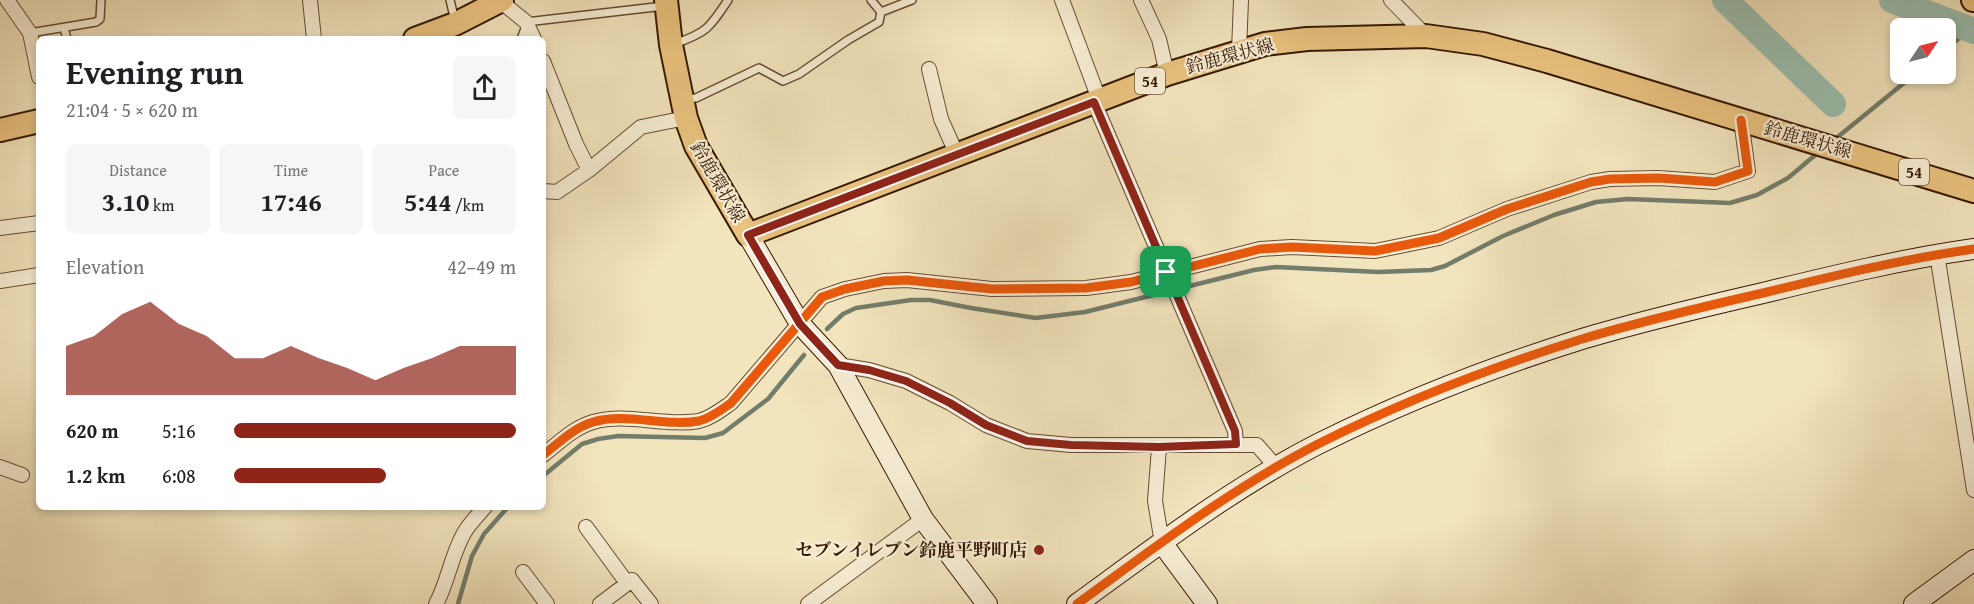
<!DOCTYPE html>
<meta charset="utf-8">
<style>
body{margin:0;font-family:"Gentium Book Plus","Noto Serif JP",serif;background:#f6f6f6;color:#202124;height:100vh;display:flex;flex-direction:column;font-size:22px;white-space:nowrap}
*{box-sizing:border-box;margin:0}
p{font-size:20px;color:#757577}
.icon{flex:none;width:33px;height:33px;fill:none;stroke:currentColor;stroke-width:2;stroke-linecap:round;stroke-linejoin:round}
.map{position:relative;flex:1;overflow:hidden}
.panel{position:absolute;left:36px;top:36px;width:510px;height:474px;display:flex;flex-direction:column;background:#fff;border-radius:9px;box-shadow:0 3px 9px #0003}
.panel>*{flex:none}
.needle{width:39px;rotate:55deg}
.buttons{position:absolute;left:1890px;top:18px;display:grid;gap:12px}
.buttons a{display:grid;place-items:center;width:66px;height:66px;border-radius:9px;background:#fff;box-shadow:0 3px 9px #0003;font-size:30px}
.pin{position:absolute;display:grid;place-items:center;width:51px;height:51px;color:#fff;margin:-26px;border-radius:12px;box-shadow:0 3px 9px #0006}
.round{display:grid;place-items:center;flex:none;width:63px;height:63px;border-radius:9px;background:#f6f6f6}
.overview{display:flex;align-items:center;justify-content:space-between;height:102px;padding:0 30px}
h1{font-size:33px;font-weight:800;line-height:45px}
.figures{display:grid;grid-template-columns:repeat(3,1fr);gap:9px;height:102px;padding:6px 30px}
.figures div{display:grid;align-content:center;border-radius:9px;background:#f6f6f6;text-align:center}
.figures b{font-size:26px;font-weight:800}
.figures small{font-size:16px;font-weight:400}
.figures p{font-size:16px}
.chart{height:168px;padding:12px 30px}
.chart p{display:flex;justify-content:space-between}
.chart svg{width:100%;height:108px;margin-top:6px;fill:#8f2418;opacity:.7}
ul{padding:0 30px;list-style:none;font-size:20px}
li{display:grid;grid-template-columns:96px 72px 1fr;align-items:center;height:45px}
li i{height:15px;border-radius:8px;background:#8f2418}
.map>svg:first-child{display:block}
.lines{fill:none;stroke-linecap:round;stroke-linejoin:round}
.stream{stroke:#737d6b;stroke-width:4.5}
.river{stroke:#9bbfaf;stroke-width:26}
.lane-casing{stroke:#654c32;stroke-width:10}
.street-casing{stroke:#654c32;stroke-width:16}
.secondary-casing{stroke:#361904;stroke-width:22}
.primary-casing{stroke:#361904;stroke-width:26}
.lane{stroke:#f7edd4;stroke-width:7}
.street{stroke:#f7edd4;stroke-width:14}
.secondary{stroke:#f7edd4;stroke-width:20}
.primary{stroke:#e9c27e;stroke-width:22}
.cycleway-casing{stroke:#f7edd4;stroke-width:13}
.cycleway{stroke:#e8590c;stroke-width:9}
.route-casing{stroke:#fff;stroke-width:12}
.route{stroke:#8f2418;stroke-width:8}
.poi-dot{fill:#8f2418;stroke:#f7edd4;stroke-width:2}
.labels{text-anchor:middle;stroke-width:4.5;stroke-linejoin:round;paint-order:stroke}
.shield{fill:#f7edd4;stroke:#705942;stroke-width:1.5}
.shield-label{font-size:16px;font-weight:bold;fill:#361904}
.street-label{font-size:18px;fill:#361904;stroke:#f7edd4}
.poi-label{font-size:18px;font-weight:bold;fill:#361904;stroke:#f7edd4;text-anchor:end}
</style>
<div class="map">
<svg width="1974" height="604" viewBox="0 0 1974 604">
<rect width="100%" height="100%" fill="#f2e4bd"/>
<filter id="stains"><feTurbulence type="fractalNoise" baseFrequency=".00333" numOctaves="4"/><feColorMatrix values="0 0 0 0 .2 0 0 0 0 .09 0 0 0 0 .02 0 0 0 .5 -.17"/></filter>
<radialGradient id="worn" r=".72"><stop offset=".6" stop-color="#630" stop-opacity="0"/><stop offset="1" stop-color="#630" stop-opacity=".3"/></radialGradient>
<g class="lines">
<path class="stream" d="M1946 49 1969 30
M1834 140 1915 74
M827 329 843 314 856 308 911 300H930L971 308 1036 318 1085 312 1254 270 1276 267 1378 272 1431 270 1445 266 1503 236 1554 215 1596 202 1628 199 1730 203 1757 195 1788 178 1820 151
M543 476 582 444 598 439 618 436 705 438 723 433 768 399 804 355
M458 604 472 556 484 534 508 507"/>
<path class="river" d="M1725 0 1833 104
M1892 0 1974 31"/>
<g class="lane-casing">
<path id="lane" d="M450 0 455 21
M871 0 881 12
M881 12 912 0
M526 22 664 6
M64 28 67 39
M30 33 96 22 100 19 101 0
M521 39 526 26
M674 44C706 33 709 29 728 0
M684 99 696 98 759 68 783 81 799 74 848 40 879 22 881 12"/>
</g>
<g class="street-casing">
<path id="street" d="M7 0 30 33 39 77
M310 0 314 39
M1062 0 1099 99
M1141 0 1159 39 1167 74
M1391 0 1426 36
M500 1 526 22 534 39
M1239 51 1241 0
M543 61 576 144 589 170
M929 69 941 119 957 155
M1094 102 1235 431 1236 444
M543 191 557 192 589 170 641 127 686 118
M0 228 39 223
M1937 254 1974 490
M0 281 39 275
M838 365 869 370 906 381 950 403 986 425 1027 441 1071 445H1257L1277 468
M1159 447 1155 501 1162 543
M543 455C559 443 573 428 593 422 626 412 664 427 699 421 711 418 721 410 731 403L822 297 845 289 884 281 907 280 992 289 1086 288 1131 282 1260 249 1292 247 1375 251 1439 238 1507 209 1591 182 1610 179 1658 178 1715 182 1748 171 1741 120
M0 467 22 475
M586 527 627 583
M523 572 547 604
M436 604C448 582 451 556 464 533 469 524 478 515 485 507
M600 604 632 580 651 604
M808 604 923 519"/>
</g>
<g class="secondary-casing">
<path id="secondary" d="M748 235 800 324 838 365 923 519 987 604
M1162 543 1207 604
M1077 604C1154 548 1232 488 1318 444 1402 402 1492 367 1582 339 1642 321 1702 307 1763 293 1833 276 1903 259 1974 249
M1914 604 1974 560"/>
</g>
<g class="primary-casing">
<path id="primary" d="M666 0 671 45 686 118 696 146 748 235 1167 74 1265 44 1307 39 1426 36 1483 44 1547 61 1974 191
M1973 0H1974
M415 39 455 24 502 0
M0 130 39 121"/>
</g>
<use href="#lane" class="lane"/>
<use href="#street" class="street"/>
<use href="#secondary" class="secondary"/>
<use href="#primary" class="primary"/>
<g class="cycleway-casing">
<path id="cycleway" d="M543 455C559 443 573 428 593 422 626 412 664 427 699 421 711 418 721 410 731 403L822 297 845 289 884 281 907 280 992 289 1086 288 1131 282 1260 249 1292 247 1375 251 1439 238 1507 209 1591 182 1610 179 1658 178 1715 182 1748 171 1741 120
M1077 604C1154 548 1232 488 1318 444 1402 402 1492 367 1582 339 1642 321 1702 307 1763 293 1833 276 1903 259 1974 249"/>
</g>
<use href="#cycleway" class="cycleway"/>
</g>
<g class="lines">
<g class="route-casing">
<path id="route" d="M1094 102 1235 431 1236 444 1159 447 1071 445 1027 441 986 425 950 403 906 381 869 370 838 365 800 324 748 235Z"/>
</g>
<use href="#route" class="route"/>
</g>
<circle class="poi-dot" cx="1039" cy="550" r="6"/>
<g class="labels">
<g class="shield">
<rect x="1135" y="68" width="30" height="26" rx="4.5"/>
<rect x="1899" y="159" width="30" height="26" rx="4.5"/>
</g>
<g class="shield-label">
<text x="1150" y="87">54</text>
<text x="1914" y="178">54</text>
</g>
<g class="street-label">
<text transform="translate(1230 56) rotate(-15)" y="6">鈴鹿環状線</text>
<text transform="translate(1808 140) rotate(16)" y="6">鈴鹿環状線</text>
<text transform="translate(718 182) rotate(60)" y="6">鈴鹿環状線</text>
</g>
<g class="poi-label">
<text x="1027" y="556">セブンイレブン鈴鹿平野町店</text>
</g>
</g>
<rect width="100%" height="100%" filter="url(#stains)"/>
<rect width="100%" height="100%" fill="url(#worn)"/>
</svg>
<div class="buttons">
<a><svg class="needle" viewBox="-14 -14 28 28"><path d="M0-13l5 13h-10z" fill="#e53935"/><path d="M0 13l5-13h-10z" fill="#757577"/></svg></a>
</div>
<div class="pin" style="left:1166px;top:272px;background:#1e9e55"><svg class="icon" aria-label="arrive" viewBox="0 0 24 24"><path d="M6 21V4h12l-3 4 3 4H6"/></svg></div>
<section class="panel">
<div class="overview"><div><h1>Evening run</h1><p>21:04 · 5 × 620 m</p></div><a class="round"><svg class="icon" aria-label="share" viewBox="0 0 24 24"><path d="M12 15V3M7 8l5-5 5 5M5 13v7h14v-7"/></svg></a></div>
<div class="figures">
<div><p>Distance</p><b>3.10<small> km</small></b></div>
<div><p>Time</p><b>17:46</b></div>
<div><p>Pace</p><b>5:44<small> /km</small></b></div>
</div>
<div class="chart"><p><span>Elevation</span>42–49 m</p>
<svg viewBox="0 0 160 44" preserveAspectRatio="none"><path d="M0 44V24L10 20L20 11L30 6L40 15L50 20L60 29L70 29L80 24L90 29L100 33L110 38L120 33L130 29L140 24L150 24L160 24V44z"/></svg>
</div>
<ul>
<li><b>620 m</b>5:16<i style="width:100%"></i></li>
<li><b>1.2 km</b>6:08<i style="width:54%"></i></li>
</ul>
</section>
</div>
